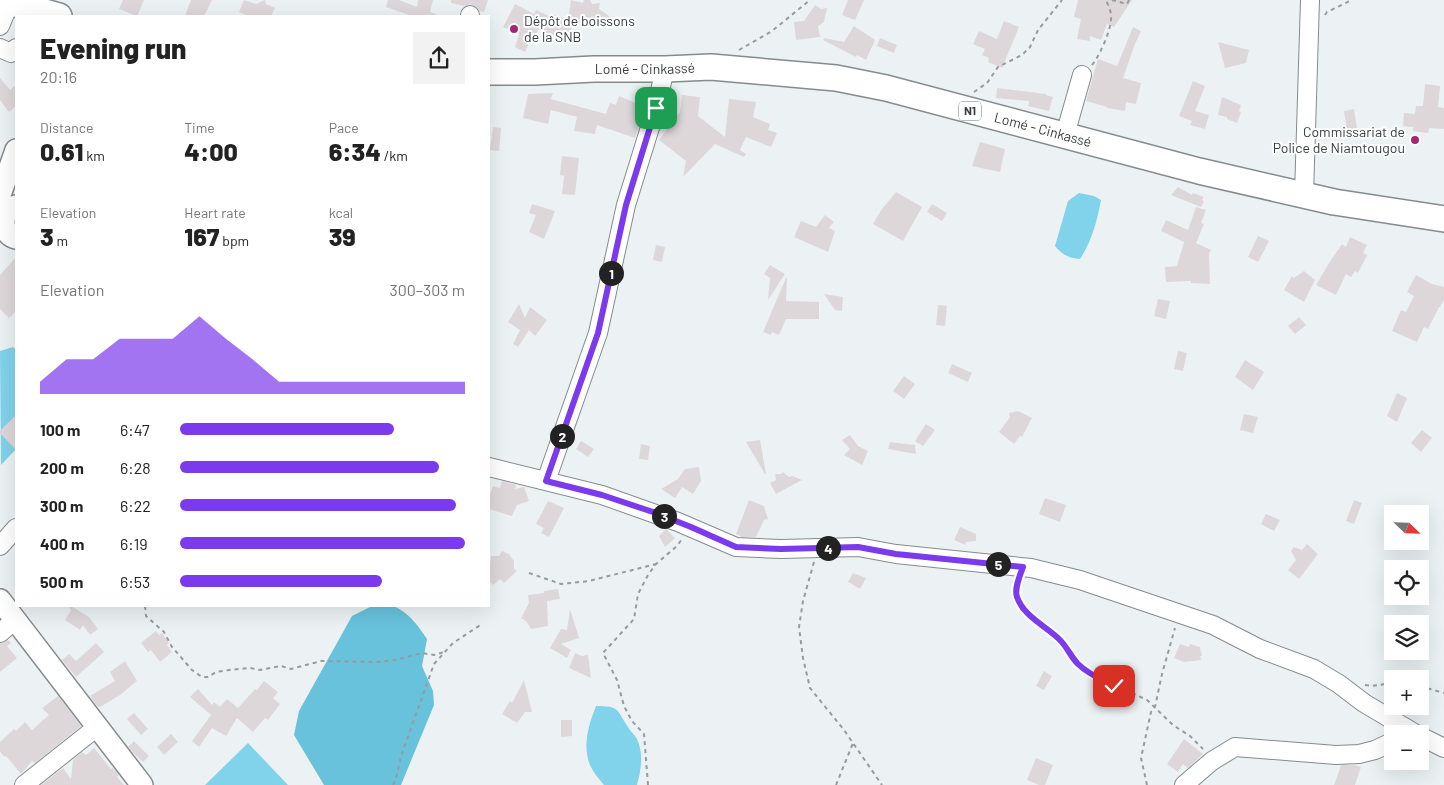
<!DOCTYPE html>
<meta charset="utf-8">
<style>
body{margin:0;font-family:Barlow,sans-serif;background:#f2f2f2;color:#222;height:100vh;display:flex;flex-direction:column;font-size:19px;white-space:nowrap}
*{box-sizing:border-box;margin:0}
p{font-size:16px;color:#767676}
.icon{flex:none;width:28px;height:28px;fill:none;stroke:currentColor;stroke-width:2;stroke-linecap:round;stroke-linejoin:round}
.map{position:relative;flex:1;overflow:hidden}
.details{position:absolute;left:15px;top:15px;width:475px;height:592px;display:flex;flex-direction:column;background:#fff;border-radius:0px;box-shadow:0 5px 20px #0002}
.details>*{flex:none}
.needle{width:32px;rotate:113deg}
.tools{position:absolute;left:1384px;top:505px;display:grid;gap:10px}
.tools a{display:grid;place-items:center;width:45px;height:45px;border-radius:0px;background:#fff;box-shadow:0 5px 20px #0002;font-size:25px}
.pin{position:absolute;display:grid;place-items:center;width:42px;height:42px;color:#fff;margin:-21px;border-radius:10px;box-shadow:0 2px 8px #0006}
.km{position:absolute;width:25px;height:25px;margin:-12px;border-radius:50%;background:#222;color:#fff;font-size:14px;line-height:25px;text-align:center}
.round{display:grid;place-items:center;flex:none;width:52px;height:52px;border-radius:0px;background:#f2f2f2}
.headline{display:flex;align-items:center;justify-content:space-between;height:85px;padding:0 25px}
h1{font-size:28px;font-weight:800;line-height:38px}
.figures{display:grid;grid-template-columns:repeat(3,1fr);gap:8px;height:85px;padding:5px 25px}
.figures div{display:grid;align-content:center}
.figures b{font-size:25px;font-weight:800}
.figures small{font-size:14px;font-weight:400}
.figures p{font-size:14px}
.chart{height:140px;padding:10px 25px}
.chart p{display:flex;justify-content:space-between}
.chart svg{width:100%;height:90px;margin-top:5px;fill:#7c3aed;opacity:.7}
ul{padding:0 25px;list-style:none;font-size:16px}
li{display:grid;grid-template-columns:80px 60px 1fr;align-items:center;height:38px}
li i{height:12px;border-radius:6px;background:#7c3aed}
.map>svg:first-child{display:block}
.green{fill:#81d2eb}
.forest{fill:#68c2dc}
.building{fill:#ddd7da}
.lines{fill:none;stroke-linecap:round;stroke-linejoin:round}
.minor-casing{stroke:#858b8d;stroke-width:20}
.major-casing{stroke:#858b8d;stroke-width:24}
.highway-casing{stroke:#858b8d;stroke-width:28}
.path{stroke:#979b9c;stroke-width:2;stroke-dasharray:4 4;stroke-linecap:butt}
.minor{stroke:#fff;stroke-width:18}
.major{stroke:#fff;stroke-width:21}
.highway{stroke:#fff;stroke-width:25}
.route-casing{stroke:#fff;stroke-width:10}
.route{stroke:#7c3aed;stroke-width:6}
.poi-dot{fill:#a62676;stroke:#fdfeff;stroke-width:2}
.labels{text-anchor:middle;stroke-width:4;stroke-linejoin:round;paint-order:stroke}
.shield{fill:#fdfeff;stroke:#747677;stroke-width:1}
.shield-label{font-size:12px;font-weight:bold;fill:#3a3c3d}
.poi-label{font-size:14px;fill:#3a3c3d;stroke:#fdfeff;text-anchor:start}
.street-label{font-size:14px;fill:#3a3c3d;stroke:#fdfeff}
</style>
<div class="map">
<svg width="1444" height="785" viewBox="0 0 1444 785">
<rect width="100%" height="100%" fill="#ecf2f4"/>
<path class="green" d="M1079 193 1094 196 1101 200C1097 221 1092 241 1080 259 1069 258 1062 255 1055 246L1068 201Z
M13 347 16 350V449L1 465 0 351Z
M596 706C620 706 616 709 628 727 630 731 635 735 637 739 644 754 641 770 637 785H604C599 779 593 772 590 765 582 745 589 724 596 706Z
M248 743 288 785H205Z"/>
<path class="forest" d="M372 606C378 606 386 605 392 606 406 609 420 628 427 639L422 666 433 691 434 705 401 785H324L294 735 299 711 352 616Z"/>
<path class="building" d="M123 0H144L137 16 119 9Z
M191 0H212L204 16H185Z
M244 0 256 4 265 0 266 4 275 8 271 16H249L239 12Z
M388 0H399L417 7 418 0H433L430 12 440 16H412L386 7Z
M451 0H488L484 12 480 11 475 6 470 4 464 6 451 3Z
M571 0 583 3 584 0H590L592 4 600 3 599 9 612 18 596 20 595 25 573 22 568 40 538 30 532 42 530 41 525 52 515 47 519 34 503 27 515 4 534 14 536 10 551 17 552 14 568 20Z
M848 0H864L855 20 842 15Z
M1078 0H1132L1114 27 1107 24 1101 40 1090 36V41L1077 39 1081 19 1074 17Z
M815 5 821 9 827 8 824 22 818 26 820 37 796 40 794 22 804 21Z
M1004 21 1019 27 1002 68 988 62 989 58 982 55 985 49 973 44 979 31 997 39Z
M854 26 875 40 866 60 857 55 856 57 823 40 824 38 844 42Z
M1133 27 1141 31 1135 44 1123 78 1141 83 1136 104 1126 102 1125 111 1107 108V107L1086 101 1098 59 1117 66Z
M880 38 897 45 894 53 877 46Z
M1218 42 1249 50 1246 63 1225 68Z
M0 78 10 90 16 85V106L9 112 0 100Z
M1193 81 1205 86 1195 111 1209 115 1205 129 1190 125 1192 121 1179 116Z
M1425 84 1440 86 1438 107 1444 108V129L1429 128 1428 133 1413 131V127L1403 126 1404 113 1415 114 1416 106H1423Z
M997 88 1046 94V95L1053 97 1049 111 1028 106 1029 101 996 98Z
M553 93 551 99 606 114 610 103 616 105 619 96 645 107 635 138 597 125 595 134 574 131 577 117 551 110 548 124 523 118 528 94Z
M682 95 700 97 698 116 725 137 729 99 756 102 753 117 770 124 768 130 777 133 771 147 746 137 740 150 746 154 744 157 715 144 683 177 686 161 659 140 680 112Z
M1222 97 1241 105 1239 111 1241 112 1237 123 1227 119V117L1218 115Z
M1354 109 1357 129 1347 131 1344 111Z
M493 127 501 128 499 151 490 150Z
M980 142 1005 149 1000 172 972 166Z
M562 156 579 158 575 195 562 194 564 176 560 175Z
M1178 187 1192 195 1193 193 1204 197 1202 200 1204 201 1201 207 1171 195Z
M896 192 922 207 903 241 873 224 882 209Z
M532 204 555 211 544 239 529 232 536 215 529 213Z
M932 204 947 213 942 221 927 212Z
M1196 207 1206 210 1201 223 1204 224 1196 243 1211 250 1209 254 1210 284 1191 283V281L1166 282 1165 267 1177 266 1184 242 1161 231 1166 220 1188 230Z
M825 215 834 222 829 228 835 231 828 252 794 237 801 221 816 227Z
M1258 236 1269 241 1258 262 1248 257Z
M1350 237 1367 245 1363 253 1367 255 1358 273 1355 271 1351 277 1346 274 1336 295 1316 285 1331 260 1342 244 1346 247Z
M656 245 665 247 662 262 653 260Z
M16 257V311L9 318 0 309V275Z
M770 265 785 274 768 300 770 278 764 274Z
M1304 271 1315 280 1304 302 1284 290 1292 276 1294 278Z
M1416 275 1432 284 1444 287V300L1440 307H1439L1428 329 1424 327 1417 342 1392 331 1401 310 1406 312 1414 296 1407 292Z
M786 278H787L786 301 819 302V319H786L779 335 772 332 771 335 763 332Z
M824 294 843 297 842 311 835 310Z
M1158 299 1170 301 1166 319 1154 316Z
M519 304 525 318 530 307 547 320 535 336 529 330 518 347 513 344 520 330 508 322Z
M938 305 947 306 945 326 936 325Z
M1299 317 1306 325 1295 334 1288 326Z
M1178 351 1187 353 1183 371 1174 369Z
M1245 360 1264 372 1253 390 1235 377Z
M952 364 972 373 968 382 948 373Z
M904 376 915 384 904 399 893 391Z
M1397 393 1407 398 1397 422 1387 416Z
M1018 411 1032 418 1022 437 1020 436 1014 444 999 432 1010 417 1009 413Z
M1244 414 1258 417 1253 433 1240 430Z
M16 415V450L0 433V431Z
M926 424 935 430 923 446 915 441Z
M1422 430 1432 438 1421 452 1411 443Z
M850 435 858 446 868 451 862 465 844 455 850 449 842 440Z
M760 440 766 474H765L746 442Z
M581 441 594 449 588 457 576 449Z
M890 442 915 445 916 454 888 449Z
M641 444 650 446 648 460 639 459Z
M699 467 701 481 693 494 682 487 675 498 661 489 678 479 685 469Z
M783 472 789 477 792 476 802 480 776 494 770 483 776 480 775 474H781Z
M502 481 516 485 515 489 524 487 529 501 517 505 512 516 489 509V498L493 486 500 488Z
M1045 498 1066 505 1060 522 1039 514Z
M749 500 764 506 768 519 764 520 756 537H742L736 534Z
M1354 500 1362 503 1354 524 1346 521Z
M548 501 564 508 549 537 541 533 544 528 536 524Z
M1266 514 1280 520 1274 531 1261 524Z
M960 527 976 534V541L966 542 965 545 954 540Z
M666 529 675 538 665 547 659 536Z
M1307 544 1318 554 1299 579 1288 570 1296 560 1291 551 1294 547 1302 550Z
M502 551 509 554 514 561V569L517 571 504 583 500 579 493 585 489 580 491 556H499Z
M853 573 866 578 860 589 848 582Z
M558 589 560 599 547 601 548 626 531 629 526 621 521 618 529 603 528 595 544 593V591Z
M68 606H71L89 617 98 629 90 635 83 625 80 630 65 620 71 610Z
M570 609 579 638 561 644 571 650 567 658 550 648 561 629 567 630Z
M156 631 159 635 162 633 169 643 167 645 172 652 160 662 151 650 148 652 141 643Z
M8 640 11 643 7 646 17 658 0 672V643Z
M96 643 104 652 76 677 62 660 69 654 76 661Z
M1180 644 1189 647 1190 644 1200 647 1202 656H1200L1201 660 1184 662 1174 658Z
M575 653 582 656 588 655 591 678 569 668Z
M125 661 137 681 120 695 100 707 97 706 90 696 115 681 110 672Z
M1044 671 1052 676 1044 690 1036 686Z
M524 680 532 712H525L517 723 502 714 510 701 512 703Z
M264 681 278 692 273 698 280 704 268 720 265 718 253 732 237 718 226 736 212 728 199 747 192 741 211 715 190 697 198 689 212 705 214 702 220 707 227 699 238 708 255 689 257 690Z
M58 696 81 726 35 763 32 761 21 774 6 756 5 757 0 752V742L14 729 16 731 25 722 32 730 49 715 42 708Z
M134 713 148 729 141 735 127 719Z
M561 720H572V736L561 737Z
M171 734 178 742 164 755 157 747Z
M1184 739 1203 754 1188 768 1183 764 1178 772 1167 764Z
M134 741 149 756 143 762 128 747Z
M94 748 111 769 113 768 119 775 117 777 124 785H41L63 768 71 779 73 760 82 752 86 755Z
M1036 758 1053 765 1045 785H1039L1027 780Z
M1341 765H1355L1361 767 1355 785H1334Z"/>
<g class="lines">
<g class="minor-casing">
<path id="minor" d="M470 16V15
M0 26 10 2
M0 48 11 53 16 48
M1065 135 1082 75
M1304 195 1310 0
M489 467 602 495 678 522 736 547 781 549 858 547 896 554 1031 568 1080 580 1213 625 1260 649 1314 669 1339 684 1364 703 1416 734
M546 481 598 333 626 205 656 108 665 69
M0 546 16 528
M0 633 15 620
M1420 736 1444 748
M24 785 97 727
M1184 785 1212 761 1235 747 1336 755 1359 754 1375 750 1392 742"/>
</g>
<g class="major-casing">
<path id="major" d="M0 195 16 150
M16 206C0 210 0 234 16 238
M0 600 142 785"/>
</g>
<g class="highway-casing">
<g id="highway">
<path d="M2 0 59 16"/>
<path id="s1" d="M489 72H535L594 69H665L711 67 836 78 886 88 1199 171 1334 202 1444 219"/>
</g>
</g>
<path class="path" d="M1112 0 1127 4 1129 0
M1325 15 1327 12 1352 0
M739 50 772 31 810 0
M1092 65C1100 55 1112 29 1111 16 1111 10 1108 5 1106 0
M974 92 987 83 998 67 1022 55 1030 47 1038 30 1062 0
M814 562 803 601 799 627 803 658 810 688 844 730 882 785
M529 573 561 584 589 581 656 564
M1019 582 1017 596 1026 611 1034 620 1048 629 1061 641 1078 664 1094 675 1147 700 1173 725 1190 736 1203 749
M145 606 146 616 164 632 172 647 192 670 202 677H208L216 672 229 670 250 668 260 670 281 666 291 669 321 661 377 662 395 660 422 653 434 655 444 652
M1365 685 1372 686 1392 683
M1420 686 1444 693
M393 785 396 779 401 756 434 664 453 643 482 624
M648 785 644 734 632 721 624 706 617 680 603 653 634 619 638 594 648 575 656 564 677 546 682 539
M836 785 853 743
M1147 785 1141 758 1151 712 1155 707 1162 674 1175 628"/>
<use href="#minor" class="minor"/>
<use href="#major" class="major"/>
<use href="#highway" class="highway"/>
</g>
<g class="lines">
<g class="route-casing">
<path id="route" d="M656 108 626 205 598 333 546 481 602 495 653 512 691 527 736 547 781 549 858 547 896 554 1023 567C1020 575 1014 589 1017 597 1024 617 1046 626 1060 640 1067 647 1071 657 1078 664 1088 674 1102 680 1114 686"/>
</g>
<use href="#route" class="route"/>
</g>
<g class="poi-dot">
<circle cx="514" cy="29" r="5"/>
<circle cx="1415" cy="140" r="5"/>
</g>
<g class="labels">
<rect class="shield" x="959" y="101.5" width="22" height="19" rx="4"/>
<g class="shield-label">
<text x="970" y="115">N1</text>
</g>
<g class="poi-label">
<text x="524" y="26">Dépôt de boissons<tspan x="524" dy="16">de la SNB</tspan></text>
<text x="1405" y="137" text-anchor="end">Commissariat de<tspan x="1405" dy="16">Police de Niamtougou</tspan></text>
</g>
<g class="street-label">
<text dy="5" stroke="none"><textPath href="#s1" startOffset="156">Lomé - Cinkassé</textPath></text>
<text dy="5" stroke="none"><textPath href="#s1" startOffset="561">Lomé - Cinkassé</textPath></text>
</g>
</g>
</svg>
<div class="tools">
<a><svg class="needle" viewBox="-14 -14 28 28"><path d="M0-13l5 13h-10z" fill="#e53935"/><path d="M0 13l5-13h-10z" fill="#767676"/></svg></a>
<a><svg class="icon" aria-label="locate" viewBox="0 0 24 24"><circle cx="12" cy="12" r="6"/><path d="M12 2v4M12 18v4M2 12h4M18 12h4"/></svg></a>
<a><svg class="icon" aria-label="layers" viewBox="0 0 24 24"><path d="M12 4l9 5-9 5-9-5zM3 14l9 5 9-5"/></svg></a>
<a>+</a>
<a>−</a>
</div>
<div class="pin" style="left:656px;top:108px;background:#1e9e55"><svg class="icon" aria-label="arrive" viewBox="0 0 24 24"><path d="M6 21V4h12l-3 4 3 4H6"/></svg></div>
<div class="pin" style="left:1114px;top:686px;background:#d93025"><svg class="icon" aria-label="check" viewBox="0 0 24 24"><path d="M5 12l5 5 9-10"/></svg></div>
<b class="km" style="left:611px;top:273px">1</b>
<b class="km" style="left:562px;top:436px">2</b>
<b class="km" style="left:664px;top:516px">3</b>
<b class="km" style="left:828px;top:548px">4</b>
<b class="km" style="left:998px;top:564px">5</b>
<section class="details">
<div class="headline"><div><h1>Evening run</h1><p>20:16</p></div><a class="round"><svg class="icon" aria-label="share" viewBox="0 0 24 24"><path d="M12 15V3M7 8l5-5 5 5M5 13v7h14v-7"/></svg></a></div>
<div class="figures">
<div><p>Distance</p><b>0.61<small> km</small></b></div>
<div><p>Time</p><b>4:00</b></div>
<div><p>Pace</p><b>6:34<small> /km</small></b></div>
</div>
<div class="figures">
<div><p>Elevation</p><b>3<small> m</small></b></div>
<div><p>Heart rate</p><b>167<small> bpm</small></b></div>
<div><p>kcal</p><b>39</b></div>
</div>
<div class="chart"><p><span>Elevation</span>300–303 m</p>
<svg viewBox="0 0 160 44" preserveAspectRatio="none"><path d="M0 44V38L10 27L20 27L30 17L40 17L50 17L60 6L70 17L80 27L90 38L100 38L110 38L120 38L130 38L140 38L150 38L160 38V44z"/></svg>
</div>
<ul>
<li><b>100 m</b>6:47<i style="width:75%"></i></li>
<li><b>200 m</b>6:28<i style="width:91%"></i></li>
<li><b>300 m</b>6:22<i style="width:97%"></i></li>
<li><b>400 m</b>6:19<i style="width:100%"></i></li>
<li><b>500 m</b>6:53<i style="width:71%"></i></li>
</ul>
</section>
</div>
